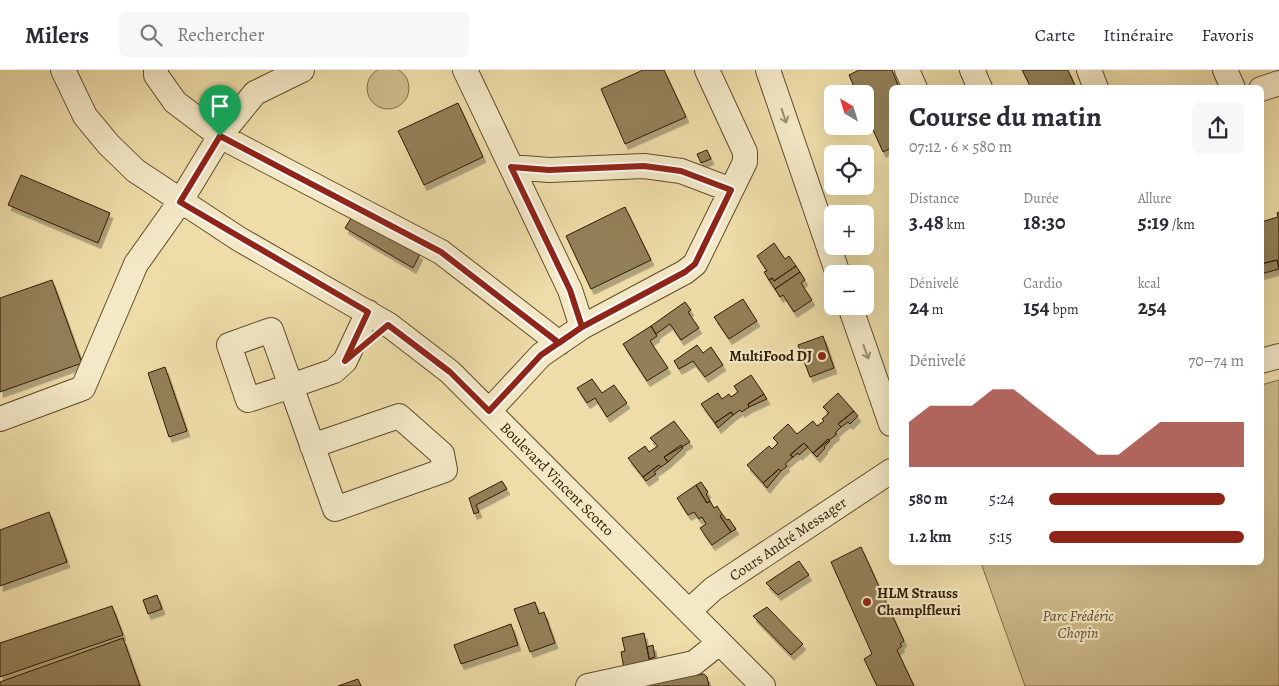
<!DOCTYPE html>
<html lang="fr">
<meta charset="utf-8">
<style>
body{margin:0;font-family:Alegreya,serif;background:#f7f7f7;color:#2b2b33;height:100vh;display:flex;flex-direction:column;font-size:19px;white-space:nowrap}
*{box-sizing:border-box;margin:0}
p{font-size:16px;color:#7c7c81}
.icon{flex:none;width:28px;height:28px;fill:none;stroke:currentColor;stroke-width:2;stroke-linecap:round;stroke-linejoin:round}
.map{position:relative;flex:1;overflow:hidden}
.sheet{position:absolute;left:889px;top:15px;width:375px;height:480px;display:flex;flex-direction:column;background:#fff;border-radius:8px;box-shadow:0 5px 20px #0002}
.sheet>*{flex:none}
.needle{width:32px;rotate:322deg}
.buttons{position:absolute;left:824px;top:15px;display:grid;gap:10px}
.buttons a{display:grid;place-items:center;width:50px;height:50px;border-radius:8px;background:#fff;box-shadow:0 5px 20px #0002;font-size:25px}
.pin{position:absolute;display:grid;place-items:center;width:42px;height:42px;color:#fff;margin:-51px -21px;border-radius:50% 50% 50% 0;rotate:-45deg;box-shadow:0 0 5px #0007}
.pin .icon{rotate:45deg}
.round{display:grid;place-items:center;flex:none;width:52px;height:52px;border-radius:8px;background:#f7f7f7}
.summary{display:flex;align-items:center;justify-content:space-between;height:85px;padding:0 20px}
h1{font-size:28px;font-weight:700;line-height:38px}
.metrics{display:grid;grid-template-columns:repeat(3,1fr);gap:8px;height:85px;padding:5px 20px}
.metrics div{display:grid;align-content:center}
.metrics b{font-size:21px;font-weight:700}
.metrics small{font-size:14px;font-weight:400}
.metrics p{font-size:14px}
.chart{height:140px;padding:10px 20px}
.chart p{display:flex;justify-content:space-between}
.chart svg{width:100%;height:90px;margin-top:5px;fill:#8f2418;opacity:.7}
ul{padding:0 20px;list-style:none;font-size:16px}
li{display:grid;grid-template-columns:80px 60px 1fr;align-items:center;height:38px}
li i{height:12px;border-radius:6px;background:#8f2418}
header{display:flex;align-items:center;gap:30px;box-sizing:border-box;height:70px;padding:0 25px;background:#fff;border-bottom:1px solid #e1e1e2}
header strong{font-size:24px}
nav{display:flex;gap:28px;margin-inline-start:auto;font-size:18px}
.search{width:350px;height:45px;background:#f7f7f7;display:flex;align-items:center;gap:12px;box-sizing:border-box;padding:0 18px;border-radius:8px;color:#7c7c81;font-size:19px}
.map>svg:first-child{display:block}
.green{fill:#cebc8c;stroke:#7f6c46}
.building{fill:#938058;stroke:#301b01;filter:url(#shadow)}
.lines{fill:none;stroke-linecap:round;stroke-linejoin:round}
.minor-casing{stroke:#604c2b;stroke-width:26}
.minor{stroke:#f4e9c7;stroke-width:24}
.oneway{stroke:#9c8c6e}
.route-casing{stroke:#fff;stroke-width:10}
.route{stroke:#8f2418;stroke-width:6}
.poi-dot{fill:#8f2418;stroke:#f4e9c7;stroke-width:2}
.labels{text-anchor:middle;stroke-width:4.5;stroke-linejoin:round;paint-order:stroke}
.poi-label{font-size:15px;font-weight:bold;fill:#301b01;stroke:#f4e9c7;text-anchor:end}
.street-label{font-size:15px;fill:#301b01;stroke:#f4e9c7}
.park-label{font-size:15px;font-style:italic;fill:#5f4b2b;stroke:#f4e9c7}
</style>
<header>
<strong>Milers</strong>
<div class="search"><svg class="icon" aria-label="search" viewBox="0 0 24 24"><circle cx="10" cy="10" r="6"/><path d="M15 15l6 6"/></svg>Rechercher</div>
<nav><a>Carte</a><a>Itinéraire</a><a>Favoris</a></nav>
</header>
<div class="map">
<svg width="1279" height="616" viewBox="0 0 1279 616">
<defs>
<filter id="shadow"><feDropShadow dx="3" dy="5.5" stdDeviation="0" flood-color="#0004"/></filter>
</defs>
<rect width="100%" height="100%" fill="#eedda9"/>
<filter id="stains"><feTurbulence type="fractalNoise" baseFrequency=".004" numOctaves="4"/><feColorMatrix values="0 0 0 0 .2 0 0 0 0 .09 0 0 0 0 .02 0 0 0 .5 -.17"/></filter>
<radialGradient id="worn" r=".72"><stop offset=".6" stop-color="#630" stop-opacity="0"/><stop offset="1" stop-color="#630" stop-opacity=".3"/></radialGradient>
<path class="green" d="M367 18a21 21 0 1 1 42 0a21 21 0 1 1-42 0Z
M1279 310V616H1025L981 493 1261 492V315Z"/>
<path class="building" d="M643 0H664L686 47 625 74 601 19Z
M859 0H892L899 18H891V78L883 82 865 42V24H857L849 5Z
M1022 0H1068L1076 18H1031Z
M458 33 483 87 424 115 398 61Z
M707 80 711 89 701 93 697 84Z
M21 105 110 143 98 173 8 135Z
M625 137 651 190 591 219 566 166Z
M1279 142V198L1277 190 1261 194V152L1278 147 1277 143Z
M353 145 420 184 413 198 345 158Z
M774 173 785 189 789 186 796 196 774 211 772 208 769 210 764 202 767 201 757 186Z
M1277 190 1279 199 1261 204V194Z
M796 196 800 202 775 219 769 210 772 208 774 211Z
M800 202 805 210 801 213 812 230 794 242 783 225 780 227 775 219Z
M52 210 82 293 0 322V228Z
M743 229 757 251 729 269 714 247Z
M685 232 691 240 688 242 699 258 681 270 670 254 656 264 651 256Z
M651 256 657 266 650 271 668 298 647 311 623 274Z
M823 266 834 298 810 307 798 275Z
M697 275 703 283 711 277 723 295 705 307 693 291 679 299 674 291Z
M165 297 187 361 169 367 148 303Z
M751 305 764 324 748 334 749 337 742 342 740 340 733 345 731 342 715 353 701 334 718 323 722 329 729 324 731 327 738 322 734 316Z
M592 309 602 323 614 315 627 333 607 347 595 328 587 333 577 318Z
M838 323 854 341 838 354 841 357 835 363 837 364 813 383 804 373 790 385 793 387 785 394 787 396 781 401 779 399 763 413 747 395 769 376 772 379 778 373 773 368 788 354 797 364 813 351 817 356 824 351 822 349 829 343 823 337Z
M764 324 767 329 749 337 748 334Z
M854 341 858 346 850 354 848 352 841 357 838 354Z
M731 342 733 345 718 358 715 353Z
M674 351 690 372 664 387 668 392 661 397 659 395 643 407 628 388 645 376 649 382 658 376 650 368Z
M828 369 830 371 824 377 825 378 817 387 813 383Z
M804 373 808 377 799 385 798 383 793 387 790 385Z
M681 375 683 378 668 392 664 387Z
M659 395 661 397 654 402 656 404 646 411 643 407Z
M779 399 781 401 767 418 763 413Z
M502 411 507 419 476 435 479 442 474 444 469 428Z
M701 412 708 422 706 424 710 431 707 433 696 415Z
M696 415 707 433 710 431 714 438 717 436 722 444 720 446 731 462 712 475 700 458 706 454 702 447 699 449 694 442 688 445 677 428Z
M49 442 67 492 0 516V460Z
M722 444 727 450 729 449 736 459 731 462 720 446Z
M861 477 904 571 900 574 902 576 897 580 914 616H877L864 589 872 584 831 492Z
M799 491 809 505 778 525 766 513Z
M157 525 162 539 148 544 143 530Z
M535 532 539 544 544 542 555 573 530 582 514 539Z
M112 536 123 565 0 607V573Z
M767 537 803 574 791 585 753 546Z
M511 554 518 575 461 594 454 575Z
M644 563 651 598 625 604 621 582 625 581 622 568Z
M123 568 140 616H0V612Z
M653 575 655 587 649 589 647 577Z
M704 604 707 607 709 616H640L639 613Z
M358 609 361 616H338Z"/>
<g class="lines">
<g class="minor-casing">
<path id="minor" d="M63 0 85 46 109 75 136 101 239 169 389 255 450 302 763 616
M156 0V5L175 32 220 66 441 182 559 273
M465 0 570 220 582 257
M768 0 838 204
M907 0 915 18
M972 0 980 18
M1089 0 1096 18
M1225 0 1233 18
M1261 19 1279 13
M511 97 549 100 644 96 681 101 731 120
M850 236 891 354
M1261 291 1279 286
M489 341 541 285 582 257 685 202 695 194 745 92V82L707 0
M0 349 83 318 136 194 180 132 220 66 255 23 302 0
M312 376 399 346 442 384 445 400 335 439 291 316 248 330 229 275 271 260 291 316 334 301 345 291 368 242
M689 541 713 519 891 401
M588 616 694 593 719 573"/>
</g>
<use href="#minor" class="minor"/>
</g>
<defs><path id="oneway-shaft" d="M-6 0H5M1.5-3L5.5 0L1.5 3" fill="none" stroke-width="1.6" stroke-linecap="round" stroke-linejoin="round" transform="scale(1.25)"/></defs>
<g class="oneway">
<use href="#oneway-shaft" transform="translate(784 46) rotate(71)"/>
<use href="#oneway-shaft" transform="translate(866 282) rotate(70)"/>
</g>
<g class="lines">
<g class="route-casing">
<path id="route" d="M220 66 180 132 368 242 345 291 388 255 450 302 489 341 541 285 582 257 570 220 511 97 549 100 644 96 681 101 731 120 695 194 685 202 582 257 559 273 441 182 220 66"/>
</g>
<use href="#route" class="route"/>
</g>
<g class="poi-dot">
<circle cx="822" cy="286" r="5"/>
<circle cx="867" cy="532" r="5"/>
</g>
<g class="labels">
<g class="poi-label">
<text x="812" y="291">MultiFood DJ</text>
<text x="877" y="528" text-anchor="start">HLM Strauss<tspan x="877" dy="17">Champlfleuri</tspan></text>
</g>
<g class="street-label">
<text transform="translate(557 409) rotate(45)" y="5">Boulevard Vincent Scotto</text>
<text transform="translate(788 469) rotate(-34)" y="5">Cours André Messager</text>
</g>
<g class="park-label">
<text x="1078" y="551">Parc Frédéric<tspan x="1078" dy="17">Chopin</tspan></text>
</g>
</g>
<rect width="100%" height="100%" filter="url(#stains)"/>
<rect width="100%" height="100%" fill="url(#worn)"/>
</svg>
<div class="buttons">
<a><svg class="needle" viewBox="-14 -14 28 28"><path d="M0-13l5 13h-10z" fill="#e53935"/><path d="M0 13l5-13h-10z" fill="#7c7c81"/></svg></a>
<a><svg class="icon" aria-label="locate" viewBox="0 0 24 24"><circle cx="12" cy="12" r="6"/><path d="M12 2v4M12 18v4M2 12h4M18 12h4"/></svg></a>
<a>+</a>
<a>−</a>
</div>
<div class="pin" style="left:220px;top:66px;background:#1e9e55"><svg class="icon" aria-label="arrive" viewBox="0 0 24 24"><path d="M6 21V4h12l-3 4 3 4H6"/></svg></div>
<section class="sheet">
<div class="summary"><div><h1>Course du matin</h1><p>07:12 · 6 × 580 m</p></div><a class="round"><svg class="icon" aria-label="share" viewBox="0 0 24 24"><path d="M12 15V3M7 8l5-5 5 5M5 13v7h14v-7"/></svg></a></div>
<div class="metrics">
<div><p>Distance</p><b>3.48<small> km</small></b></div>
<div><p>Durée</p><b>18:30</b></div>
<div><p>Allure</p><b>5:19<small> /km</small></b></div>
</div>
<div class="metrics">
<div><p>Dénivelé</p><b>24<small> m</small></b></div>
<div><p>Cardio</p><b>154<small> bpm</small></b></div>
<div><p>kcal</p><b>254</b></div>
</div>
<div class="chart"><p><span>Dénivelé</span>70–74 m</p>
<svg viewBox="0 0 160 44" preserveAspectRatio="none"><path d="M0 44V22L10 14L20 14L30 14L40 6L50 6L60 14L70 22L80 30L90 38L100 38L110 30L120 22L130 22L140 22L150 22L160 22V44z"/></svg>
</div>
<ul>
<li><b>580 m</b>5:24<i style="width:90%"></i></li>
<li><b>1.2 km</b>5:15<i style="width:100%"></i></li>
</ul>
</section>
</div>
